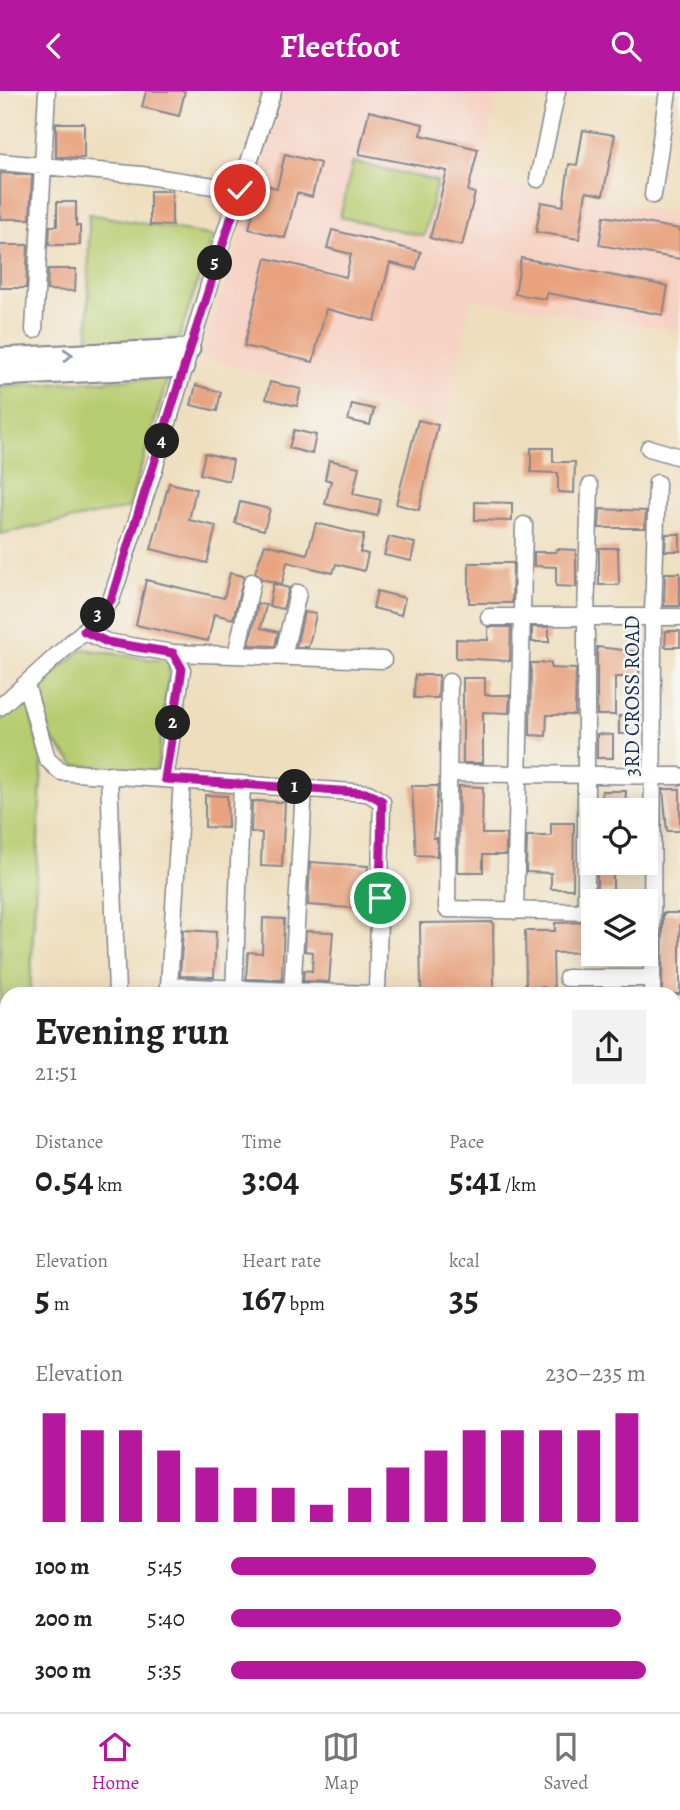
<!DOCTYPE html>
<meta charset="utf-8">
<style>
body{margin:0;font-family:Alegreya,serif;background:#f2f2f2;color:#222;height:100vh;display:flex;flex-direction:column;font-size:26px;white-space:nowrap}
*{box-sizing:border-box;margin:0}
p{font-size:23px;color:#767676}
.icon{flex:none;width:38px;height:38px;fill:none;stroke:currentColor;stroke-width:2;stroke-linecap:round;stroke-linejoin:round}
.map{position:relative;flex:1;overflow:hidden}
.drawer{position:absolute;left:0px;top:896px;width:681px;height:726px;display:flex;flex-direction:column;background:#fff;border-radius:21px 21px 0 0;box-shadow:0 4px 18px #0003}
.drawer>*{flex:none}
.tools{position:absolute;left:581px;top:707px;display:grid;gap:14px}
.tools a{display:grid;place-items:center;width:77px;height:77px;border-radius:0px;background:#fff;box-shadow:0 4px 18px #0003;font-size:35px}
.pin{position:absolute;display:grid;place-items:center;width:60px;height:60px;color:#fff;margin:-30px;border:4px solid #fff;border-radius:50%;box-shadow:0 2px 7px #0007}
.km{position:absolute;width:35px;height:35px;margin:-18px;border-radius:50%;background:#222;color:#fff;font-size:19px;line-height:35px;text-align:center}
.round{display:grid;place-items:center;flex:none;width:74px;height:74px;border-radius:0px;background:#f2f2f2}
.overview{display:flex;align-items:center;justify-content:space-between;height:119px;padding:0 35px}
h1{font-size:38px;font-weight:700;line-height:52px}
.stats{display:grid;grid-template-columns:repeat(3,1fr);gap:10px;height:119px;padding:7px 35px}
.stats div{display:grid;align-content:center}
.stats b{font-size:35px;font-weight:700}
.stats small{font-size:19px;font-weight:400}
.stats p{font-size:19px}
.chart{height:196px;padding:14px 35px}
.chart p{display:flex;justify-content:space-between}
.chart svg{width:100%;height:126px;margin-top:7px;stroke:#b5179e;stroke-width:6}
ul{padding:0 35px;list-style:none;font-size:23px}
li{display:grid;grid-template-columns:112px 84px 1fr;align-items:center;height:52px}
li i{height:18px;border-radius:9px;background:#b5179e}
header{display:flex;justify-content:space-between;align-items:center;height:91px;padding:0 35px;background:#b5179e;color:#fff;font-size:32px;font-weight:700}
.dock{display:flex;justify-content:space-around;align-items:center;height:98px;border-top:2px solid #e0e0e0;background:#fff;font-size:19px;color:#767676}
.dock a{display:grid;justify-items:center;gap:4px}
.dock .on{color:#b5179e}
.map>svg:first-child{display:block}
.built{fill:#f6d2c3}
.green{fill:#b7cc70;stroke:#697e67;stroke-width:2}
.building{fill:#e8a27e}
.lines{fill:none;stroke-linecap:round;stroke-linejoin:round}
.minor-casing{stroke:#84868e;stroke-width:19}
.major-casing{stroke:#84868e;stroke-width:23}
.minor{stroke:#fff;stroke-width:16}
.major{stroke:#fff;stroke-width:19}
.oneway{stroke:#8d97ae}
.route-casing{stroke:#fff;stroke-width:14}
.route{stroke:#b5179e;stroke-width:9}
.labels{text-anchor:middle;stroke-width:5;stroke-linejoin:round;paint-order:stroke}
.street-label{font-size:21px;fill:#1b2f5e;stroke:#f6f6f2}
</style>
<header><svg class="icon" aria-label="back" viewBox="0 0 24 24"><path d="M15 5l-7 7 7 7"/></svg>Fleetfoot<svg class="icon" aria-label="search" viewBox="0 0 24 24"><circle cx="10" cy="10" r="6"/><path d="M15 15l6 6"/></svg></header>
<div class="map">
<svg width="680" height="1621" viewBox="0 0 680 1621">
<rect width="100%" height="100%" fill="#f6f6f2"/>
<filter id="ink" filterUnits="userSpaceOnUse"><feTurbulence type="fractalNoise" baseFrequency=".0143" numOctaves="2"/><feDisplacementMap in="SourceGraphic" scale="14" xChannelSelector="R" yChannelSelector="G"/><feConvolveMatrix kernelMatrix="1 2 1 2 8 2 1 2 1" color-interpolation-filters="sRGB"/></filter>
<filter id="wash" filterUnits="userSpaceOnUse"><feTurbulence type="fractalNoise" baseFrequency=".00686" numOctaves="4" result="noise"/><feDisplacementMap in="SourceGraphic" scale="28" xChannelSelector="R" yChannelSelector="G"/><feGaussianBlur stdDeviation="1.57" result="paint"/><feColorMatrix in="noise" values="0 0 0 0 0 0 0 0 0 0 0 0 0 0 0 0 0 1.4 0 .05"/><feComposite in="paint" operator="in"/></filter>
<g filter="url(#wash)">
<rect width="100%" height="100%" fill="#eedebd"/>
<path class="built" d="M287 0H498L481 89 680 123V240L471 208 447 331 201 267Z"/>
<path class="green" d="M353 71 437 90 424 145 340 126Z
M89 123 213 145 179 247 88 251Z
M168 286 129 417 0 443V296Z
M83 558 170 571 157 681 75 674 50 646 40 594Z
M27 607 42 672 30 903H7V1034H0V631Z
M674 932H680V1053H674Z
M221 1615H296V1621H221Z"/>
<g id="blocks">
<path class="building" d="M146 0H185L179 25 142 16Z
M369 20 423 33 421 44 478 58 468 100 475 102 462 155 430 147 447 80 359 63Z
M56 32H84V67L56 66Z
M583 39 615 44 603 104 586 101 579 148 536 141 541 111 563 115 569 73 577 74Z
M285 63 320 72 312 106 297 102 285 147 249 138 260 93 277 97Z
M0 82 32 84 30 128H0Z
M150 100H172V135L150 134Z
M57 111H76V135H80V154H49L50 135H57Z
M604 125 680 138V168L599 154Z
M332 139 421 161 416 178 390 172 375 230 326 218 313 271 244 255 266 167 346 186 351 163 327 157Z
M0 154H28L26 197H0Z
M521 167 668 195 663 224 547 202 546 208 515 203Z
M48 178H76L75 200 47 199Z
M270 291 301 298 297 315 266 308Z
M196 294 221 301 217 320 191 314Z
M352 313 374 318 370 334 348 329Z
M418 329 438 334 419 419 396 413Z
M294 339 316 344 312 363 289 357Z
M531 357H553V371H575L574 402 558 401V382L531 381Z
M205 362 233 369 229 390 200 383Z
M329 369 359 376 353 403 381 409 377 425 325 413 331 390 325 388Z
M169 392 196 398 189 429 216 435 207 472 151 458Z
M240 411 270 418 264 439 235 432Z
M475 411 512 412V430L475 429Z
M600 418 646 420 645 437H599Z
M316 432 364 444 360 461 368 463 364 480 336 473 333 482 287 471 282 493 262 488 255 481 265 453 307 463Z
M666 443H680V460H665Z
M389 446 415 452 411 470 384 464Z
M599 457H618L619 494H599Z
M556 458 576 459V496L556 495V476L534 475V461H556Z
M469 472H513L512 512H469Z
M230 482 244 485 233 528 214 523 208 550 136 534 146 489 224 507Z
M665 482H680V515H664Z
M273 493 289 497 283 518 269 515Z
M377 500 405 507 401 524 373 517Z
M258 513 266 514 261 537 278 541 275 555 249 554Z
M304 521 316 523 312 542 308 556H296Z
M488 536H511L510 570 456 567V548L488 549Z
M532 536H549V551H532Z
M666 540H680V556H665Z
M597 556 640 561 639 586H615V624H597Z
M531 572H551V577L576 578 575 624H547L546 645 530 644Z
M415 584H439L438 607H414Z
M463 587H485V604H510L509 622 483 621V672H463Z
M619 625H641L640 643H619Z
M597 643 613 644V667H597Z
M412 695H438L433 747H437V765L416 764Z
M459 695 483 696 482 743H506V764H483V781H458Z
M663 698H680V740H667Z
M602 700H626L625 719 602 718Z
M205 704 227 705 228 737 205 736Z
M252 710 285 711 282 776 261 775 262 742 251 741Z
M551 732H574L573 798H551V782L526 781 527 745H551Z
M310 771 368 775 365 818 308 814Z
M597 781H613V800H597Z
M663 822H680V903H662Z
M263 827 284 828 282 889 246 888 248 861 262 862Z
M493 831 494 903H421L420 832Z
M593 831V861L553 862 554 903H544V896H526L525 840H555V832Z
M183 839 216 841 214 886 180 885Z
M306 840 333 841 329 891 303 890 304 879 312 880 313 861 305 860Z"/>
</g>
</g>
<g filter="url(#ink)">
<use href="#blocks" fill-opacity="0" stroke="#84868e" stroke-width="2"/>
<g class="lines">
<g class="minor-casing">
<path id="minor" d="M0 71 141 84 240 99
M538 88 557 0
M653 104 668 0
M34 239 47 0
M649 357 680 366
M489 526H680
M84 540 107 551 172 562 182 578 165 688
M172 562 383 569
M236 564 252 491
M283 565 298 502
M449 591 447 818 593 821
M26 593 47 668 61 681 368 702 382 711 377 903
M0 616 84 540 111 509 154 378 221 154 273 0
M450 682 680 685
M109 683 117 903
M182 689 169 895 367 903
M515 820 524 434
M586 821V525L590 395
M567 887H652
M234 903 242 693
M292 903 304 697
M652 903 653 525 657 392
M0 1125H7
M0 1412 7 1413
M674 1417H680
M674 1519H680
M562 1615V1621
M633 1615V1621
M215 1621V1615"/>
</g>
<g class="major-casing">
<path id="major" d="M0 267 190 258
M0 285 184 276"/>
</g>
<use href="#minor" class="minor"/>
<use href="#major" class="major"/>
</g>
<defs><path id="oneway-chevron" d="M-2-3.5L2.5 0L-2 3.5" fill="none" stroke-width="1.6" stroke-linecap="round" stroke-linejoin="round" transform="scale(1.75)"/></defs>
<use class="oneway" href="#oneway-chevron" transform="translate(68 264) rotate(-3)"/>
</g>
<g class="lines" filter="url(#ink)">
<g class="route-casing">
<path id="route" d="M240 99 111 509 84 540 107 551 173 562 182 578 165 688 368 702 382 710 380 807"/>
</g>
<use href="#route" class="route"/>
</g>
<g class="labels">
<g class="street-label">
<text transform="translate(632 605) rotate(-90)" y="7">3RD CROSS ROAD</text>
</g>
</g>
</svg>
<div class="tools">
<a><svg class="icon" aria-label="locate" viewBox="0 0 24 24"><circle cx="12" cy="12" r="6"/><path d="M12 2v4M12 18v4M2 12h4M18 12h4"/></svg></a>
<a><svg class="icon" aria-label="layers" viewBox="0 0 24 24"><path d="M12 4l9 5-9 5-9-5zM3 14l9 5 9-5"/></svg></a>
</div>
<div class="pin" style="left:380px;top:807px;background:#1e9e55"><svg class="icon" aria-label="arrive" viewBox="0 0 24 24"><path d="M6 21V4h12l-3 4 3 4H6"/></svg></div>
<div class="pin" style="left:240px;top:99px;background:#d93025"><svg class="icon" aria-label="check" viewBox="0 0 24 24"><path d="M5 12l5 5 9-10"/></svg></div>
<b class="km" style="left:295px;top:696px">1</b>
<b class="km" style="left:173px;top:632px">2</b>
<b class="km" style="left:98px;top:524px">3</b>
<b class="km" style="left:162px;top:350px">4</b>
<b class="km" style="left:215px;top:172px">5</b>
<section class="drawer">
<div class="overview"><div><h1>Evening run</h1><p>21:51</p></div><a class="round"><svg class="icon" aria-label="share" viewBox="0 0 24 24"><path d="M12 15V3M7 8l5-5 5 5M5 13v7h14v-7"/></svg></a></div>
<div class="stats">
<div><p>Distance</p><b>0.54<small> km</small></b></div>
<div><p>Time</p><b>3:04</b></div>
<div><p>Pace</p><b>5:41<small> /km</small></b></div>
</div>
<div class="stats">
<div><p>Elevation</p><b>5<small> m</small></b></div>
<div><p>Heart rate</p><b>167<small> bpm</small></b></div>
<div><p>kcal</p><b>35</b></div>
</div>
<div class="chart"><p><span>Elevation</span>230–235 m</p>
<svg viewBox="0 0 160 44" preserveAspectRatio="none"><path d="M5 44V6M15 44V12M25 44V12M35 44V19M45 44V25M55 44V32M65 44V32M75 44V38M85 44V32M95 44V25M105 44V19M115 44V12M125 44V12M135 44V12M145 44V12M155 44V6"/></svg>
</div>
<ul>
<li><b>100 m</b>5:45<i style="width:88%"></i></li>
<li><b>200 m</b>5:40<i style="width:94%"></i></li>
<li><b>300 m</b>5:35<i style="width:100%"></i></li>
</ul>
</section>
</div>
<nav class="dock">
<a class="on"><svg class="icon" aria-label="home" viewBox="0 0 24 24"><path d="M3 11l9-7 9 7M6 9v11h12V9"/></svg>Home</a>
<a><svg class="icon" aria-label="map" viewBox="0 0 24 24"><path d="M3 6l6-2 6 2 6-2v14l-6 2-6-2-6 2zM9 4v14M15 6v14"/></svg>Map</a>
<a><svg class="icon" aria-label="saved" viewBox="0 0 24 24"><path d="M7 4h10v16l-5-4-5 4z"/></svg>Saved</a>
</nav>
